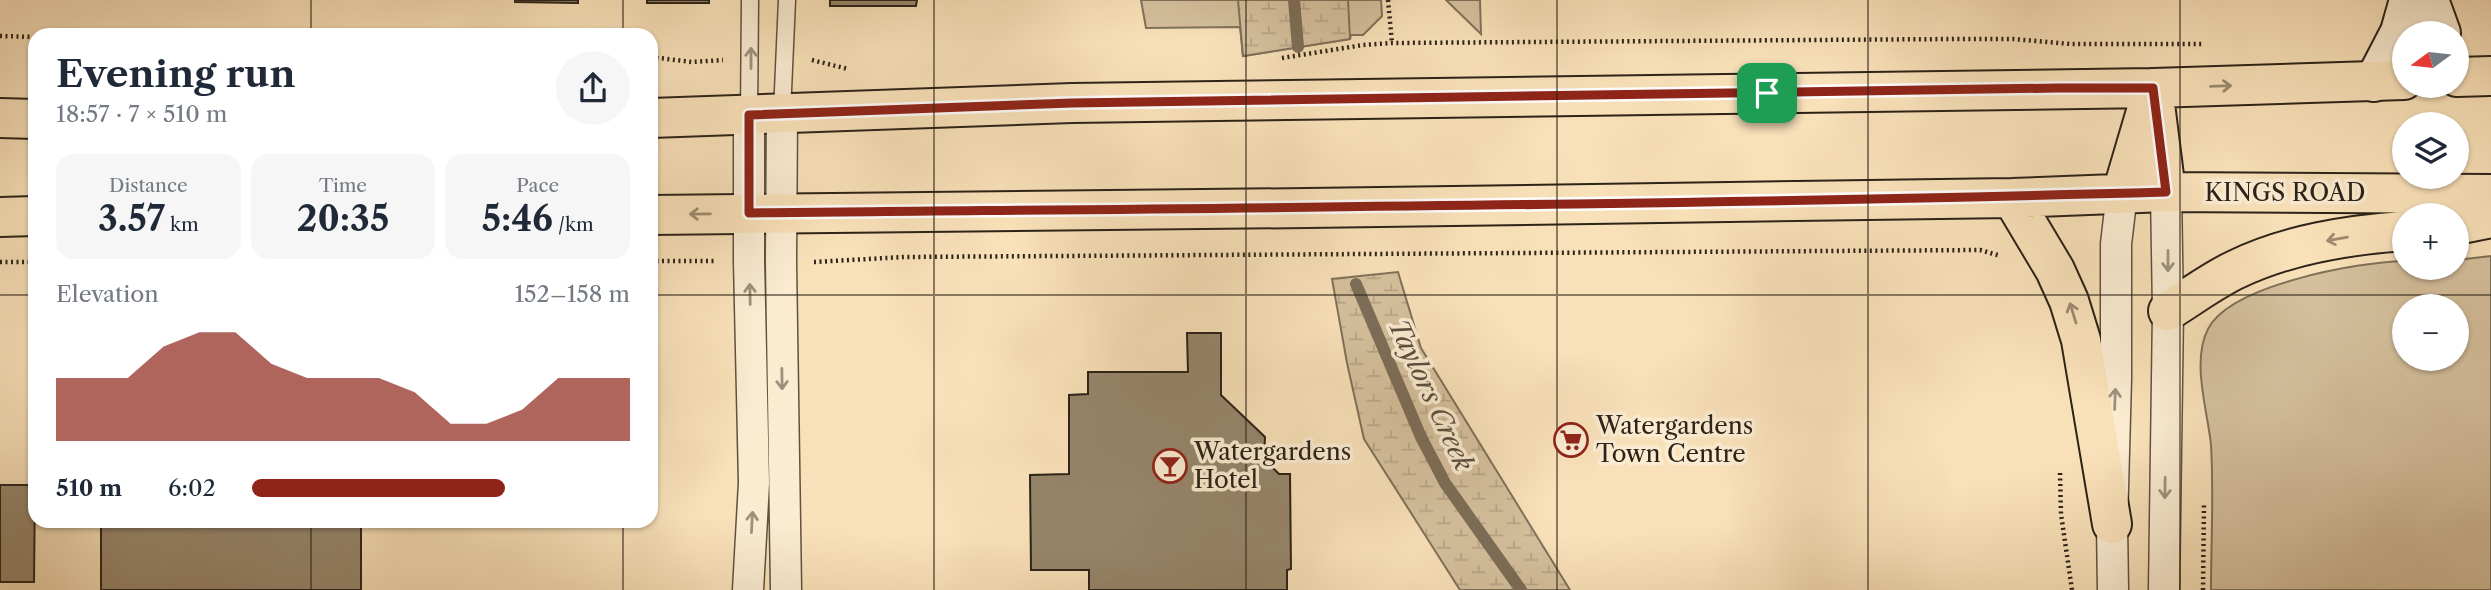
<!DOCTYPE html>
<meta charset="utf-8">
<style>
body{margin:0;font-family:"Libre Caslon Text",serif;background:#f6f6f7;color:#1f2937;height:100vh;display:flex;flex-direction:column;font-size:26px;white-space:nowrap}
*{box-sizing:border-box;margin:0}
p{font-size:23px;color:#747a83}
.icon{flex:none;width:38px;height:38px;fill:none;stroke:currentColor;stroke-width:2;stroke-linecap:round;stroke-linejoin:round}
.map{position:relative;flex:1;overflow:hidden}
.drawer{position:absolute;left:28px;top:28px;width:630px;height:500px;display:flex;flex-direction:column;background:#fff;border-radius:21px;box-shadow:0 2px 5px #0004}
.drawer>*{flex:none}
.needle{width:46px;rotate:255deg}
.tools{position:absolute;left:2392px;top:21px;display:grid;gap:14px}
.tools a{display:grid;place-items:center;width:77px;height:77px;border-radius:50%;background:#fff;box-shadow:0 2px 5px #0004;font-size:35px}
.pin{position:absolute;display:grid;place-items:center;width:60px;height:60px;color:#fff;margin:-30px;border-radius:14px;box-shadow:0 4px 10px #0006}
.round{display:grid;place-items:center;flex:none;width:74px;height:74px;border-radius:37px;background:#f6f6f7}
.head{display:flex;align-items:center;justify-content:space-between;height:119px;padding:0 28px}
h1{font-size:38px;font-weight:800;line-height:52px}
.figures{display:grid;grid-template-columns:repeat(3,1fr);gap:10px;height:119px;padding:7px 28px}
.figures div{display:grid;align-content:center;border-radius:18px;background:#f6f6f7;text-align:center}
.figures b{font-size:35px;font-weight:800}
.figures small{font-size:19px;font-weight:400}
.figures p{font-size:19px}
.chart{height:196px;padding:14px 28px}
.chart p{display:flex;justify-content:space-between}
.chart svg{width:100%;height:126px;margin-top:7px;fill:#8f2418;opacity:.7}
ul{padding:0 28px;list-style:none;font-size:23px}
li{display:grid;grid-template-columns:112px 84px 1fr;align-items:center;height:52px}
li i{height:18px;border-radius:9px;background:#8f2418}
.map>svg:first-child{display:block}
.green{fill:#d5c09d;stroke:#80715a;stroke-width:2;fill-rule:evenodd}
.wetland{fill:url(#wetland-marsh);stroke:#80715a;stroke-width:2}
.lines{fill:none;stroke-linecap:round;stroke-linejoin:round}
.stream{stroke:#7d6d58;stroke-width:12}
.building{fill:#96856b;stroke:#2c2218;stroke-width:2}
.lane-casing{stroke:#5f5240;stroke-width:19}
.street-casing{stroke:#5f5240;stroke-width:33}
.secondary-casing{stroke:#2c2218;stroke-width:42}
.primary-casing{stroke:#2c2218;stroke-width:42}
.path{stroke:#2c2218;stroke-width:4.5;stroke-dasharray:2 3.5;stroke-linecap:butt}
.lane{stroke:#faebd1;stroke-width:16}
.street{stroke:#faebd1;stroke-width:30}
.secondary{stroke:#faebd1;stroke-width:38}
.primary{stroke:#f8e0b8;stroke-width:38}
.oneway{stroke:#9d917e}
.oneway2{stroke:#9c8a70}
.route-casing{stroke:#fff;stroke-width:14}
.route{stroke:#8f2418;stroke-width:9}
.grid{fill:none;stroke:#2c2218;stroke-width:2;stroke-opacity:0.55}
.labels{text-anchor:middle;stroke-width:7;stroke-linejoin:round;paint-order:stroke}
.street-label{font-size:24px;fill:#2c2218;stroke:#faebd1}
.poi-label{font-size:24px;fill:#2c2218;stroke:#faebd1;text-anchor:start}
.water-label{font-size:26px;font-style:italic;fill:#5b4e3d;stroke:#faebd1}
</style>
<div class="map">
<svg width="2491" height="590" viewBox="0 0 2491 590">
<defs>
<pattern id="wetland-marsh" width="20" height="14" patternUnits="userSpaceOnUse" patternTransform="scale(1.75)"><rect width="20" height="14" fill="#d5c09d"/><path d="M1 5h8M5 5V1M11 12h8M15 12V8" fill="none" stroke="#b7a586"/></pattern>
</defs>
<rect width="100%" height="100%" fill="#f8e0b8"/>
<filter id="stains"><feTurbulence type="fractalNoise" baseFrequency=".00286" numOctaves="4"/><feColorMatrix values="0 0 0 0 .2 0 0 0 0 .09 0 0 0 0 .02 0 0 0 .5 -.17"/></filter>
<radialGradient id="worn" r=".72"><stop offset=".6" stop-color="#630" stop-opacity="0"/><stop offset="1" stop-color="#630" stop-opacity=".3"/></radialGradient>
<path class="green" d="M1141 0H1381L1382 16 1363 35H1351L1350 39 1243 56 1240 27 1146 28Z
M1446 0H1480L1481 34Z
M2491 256V590H2211C2211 542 2214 493 2211 445 2208 412 2191 362 2208 329 2230 285 2358 262 2404 261V268H2457V260ZM2404 306H2457V359H2404Z"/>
<path class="wetland" d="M1238 0H1348L1350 39 1243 56Z
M1398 272 1421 348 1570 590H1460L1364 439 1347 363 1332 279Z"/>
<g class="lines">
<path class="stream" d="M1294 0 1298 47
M1356 284 1421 437 1445 483 1521 590"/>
</g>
<path class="building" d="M515 0H578V3L515 2Z
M647 0H709V3H647Z
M830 0H917L916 6H830Z
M1187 333H1221V395L1265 437 1264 459 1279 474H1290L1291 569 1287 570V590H1089V570H1031L1030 475 1069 474V395L1088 394V372H1188Z
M0 485H35L34 582H0Z
M101 522H361V590H101Z"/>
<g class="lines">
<g class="lane-casing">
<path id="lane" d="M782 113 787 0
M749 115 750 0"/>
</g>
<g class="street-casing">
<path id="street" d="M782 114 781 262 786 590
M748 590 754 483 749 261V115
M2113 590 2112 524 2116 379V244L2122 193
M2164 590 2168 311 2166 192"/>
</g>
<g class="secondary-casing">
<path id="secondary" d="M2429 0 2441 33
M2374 82 2400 32 2409 0"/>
</g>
<g class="primary-casing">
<path id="primary" d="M2457 77 2491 76
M2155 104 2166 192
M0 118 35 119
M651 118 1072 103 2153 88 2404 80
M2122 193 2153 88
M2012 198 2055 270 2069 301 2081 340 2112 524
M651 215 1307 208 2012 198 2166 192 2491 194
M0 217 35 216
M2457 225 2491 218
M2168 311C2191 297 2213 280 2237 269 2289 244 2348 235 2404 231"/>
</g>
<path class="path" d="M1388 0 1392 43
M0 36 35 37
M651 57 692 62 723 60
M1282 58 1363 45 1392 43 1953 39H2013L2071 44H2203
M812 60 848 69
M651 261H714
M0 262H35
M814 262 904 257 1980 250 2001 256
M2060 473 2061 514 2072 590
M2203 590 2204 503"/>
<use href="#lane" class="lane"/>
<use href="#street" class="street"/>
<use href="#secondary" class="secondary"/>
<use href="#primary" class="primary"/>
</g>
<defs><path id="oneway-shaft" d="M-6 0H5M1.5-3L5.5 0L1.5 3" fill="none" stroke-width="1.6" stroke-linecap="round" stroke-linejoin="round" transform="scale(1.75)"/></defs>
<g class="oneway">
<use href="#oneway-shaft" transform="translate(751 58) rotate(-90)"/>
<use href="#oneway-shaft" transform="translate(2168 261) rotate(90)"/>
<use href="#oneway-shaft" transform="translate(750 294) rotate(-91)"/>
<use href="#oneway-shaft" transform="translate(782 379) rotate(89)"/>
<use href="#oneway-shaft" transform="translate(2115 399) rotate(-88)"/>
<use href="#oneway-shaft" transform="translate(2165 488) rotate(91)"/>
<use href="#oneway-shaft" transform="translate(752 522) rotate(-87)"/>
</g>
<g class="oneway2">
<use href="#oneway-shaft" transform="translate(2221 86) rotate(-2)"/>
<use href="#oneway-shaft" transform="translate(700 214) rotate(179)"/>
<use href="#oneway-shaft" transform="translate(2337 239) rotate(170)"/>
<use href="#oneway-shaft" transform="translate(2073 313) rotate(-107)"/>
</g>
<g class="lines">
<g class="route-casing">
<path id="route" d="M2057 88H2153L2166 192C1694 205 1222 208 749 213V115L1072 103Z"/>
</g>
<use href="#route" class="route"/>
</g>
<path class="grid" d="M311 0V35M623 0V35M934 0V590M1246 0V590M1557 0V590M1868 0V590M2180 0V590M0 295H35M651 295H2491M311 522V590M623 522V590"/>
<defs>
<g id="supermarket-ring" transform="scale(1.75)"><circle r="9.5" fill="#faebd1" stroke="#8f2418" stroke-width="1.5"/><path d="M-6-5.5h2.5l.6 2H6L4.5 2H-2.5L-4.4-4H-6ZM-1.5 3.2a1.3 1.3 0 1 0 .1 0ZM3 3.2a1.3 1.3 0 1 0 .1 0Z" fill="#8f2418"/></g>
<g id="bar-ring" transform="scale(1.75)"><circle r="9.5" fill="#faebd1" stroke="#8f2418" stroke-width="1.5"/><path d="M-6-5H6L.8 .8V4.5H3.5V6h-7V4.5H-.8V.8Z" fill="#8f2418"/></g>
</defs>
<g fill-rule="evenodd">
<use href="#supermarket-ring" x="1571" y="440"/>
<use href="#bar-ring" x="1170" y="466"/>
</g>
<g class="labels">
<g class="street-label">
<text x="2285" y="201">KINGS ROAD</text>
</g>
<g class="poi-label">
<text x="1596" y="434">Watergardens<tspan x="1596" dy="28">Town Centre</tspan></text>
<text x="1194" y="460">Watergardens<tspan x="1194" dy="28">Hotel</tspan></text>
</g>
<g class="water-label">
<text transform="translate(1431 395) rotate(65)" y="9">Taylors Creek</text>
</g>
</g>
<rect width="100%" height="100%" filter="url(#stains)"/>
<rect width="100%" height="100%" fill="url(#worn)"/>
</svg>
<div class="tools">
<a><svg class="needle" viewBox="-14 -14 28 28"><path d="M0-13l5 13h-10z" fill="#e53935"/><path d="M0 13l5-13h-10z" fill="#747a83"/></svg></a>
<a><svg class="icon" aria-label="layers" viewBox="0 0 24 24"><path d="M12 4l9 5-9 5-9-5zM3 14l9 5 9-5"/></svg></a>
<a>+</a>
<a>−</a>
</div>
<div class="pin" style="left:1767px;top:93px;background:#1e9e55"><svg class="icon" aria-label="arrive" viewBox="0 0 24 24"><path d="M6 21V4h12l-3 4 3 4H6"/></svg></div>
<section class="drawer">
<div class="head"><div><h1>Evening run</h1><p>18:57 · 7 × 510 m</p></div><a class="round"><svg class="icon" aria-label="share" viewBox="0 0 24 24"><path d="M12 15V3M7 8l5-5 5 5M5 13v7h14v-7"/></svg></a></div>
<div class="figures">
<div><p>Distance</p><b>3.57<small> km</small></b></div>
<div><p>Time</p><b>20:35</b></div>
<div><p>Pace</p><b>5:46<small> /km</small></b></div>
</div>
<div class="chart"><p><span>Elevation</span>152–158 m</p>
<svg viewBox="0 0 160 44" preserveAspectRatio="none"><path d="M0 44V22L10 22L20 22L30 11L40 6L50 6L60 17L70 22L80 22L90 22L100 27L110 38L120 38L130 33L140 22L150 22L160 22V44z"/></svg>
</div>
<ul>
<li><b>510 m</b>6:02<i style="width:67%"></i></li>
</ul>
</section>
</div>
